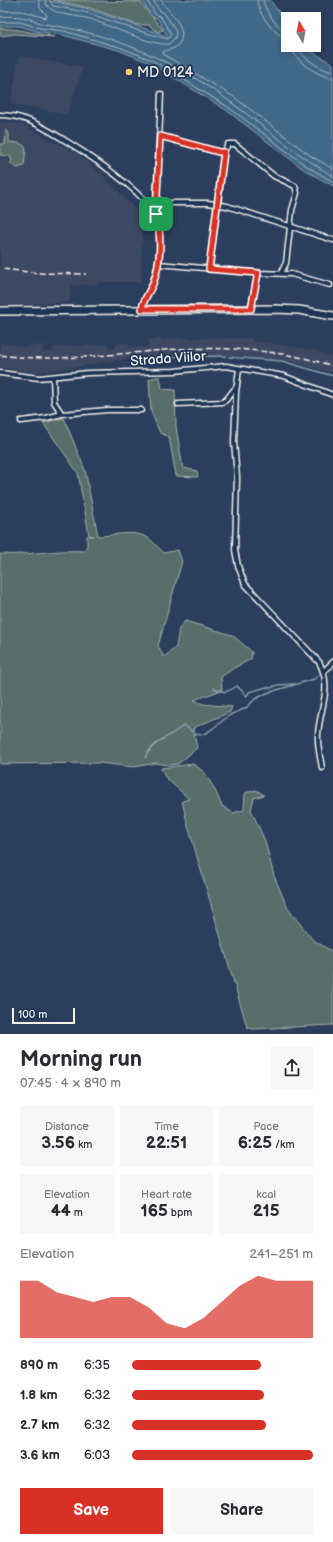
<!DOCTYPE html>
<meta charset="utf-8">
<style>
body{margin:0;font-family:"Balsamiq Sans",sans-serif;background:#f7f7f7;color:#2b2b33;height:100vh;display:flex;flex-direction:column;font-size:15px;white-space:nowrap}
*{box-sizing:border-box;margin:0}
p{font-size:13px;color:#7c7c81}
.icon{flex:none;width:22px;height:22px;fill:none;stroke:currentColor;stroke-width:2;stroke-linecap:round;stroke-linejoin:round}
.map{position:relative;height:1034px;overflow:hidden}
.drawer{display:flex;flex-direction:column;background:#fff;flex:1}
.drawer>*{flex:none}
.needle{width:26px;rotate:350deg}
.fabs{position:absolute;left:281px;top:12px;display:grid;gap:8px}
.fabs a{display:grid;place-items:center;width:40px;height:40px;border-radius:0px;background:#fff;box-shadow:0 2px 6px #0003;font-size:20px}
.scale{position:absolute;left:12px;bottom:10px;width:63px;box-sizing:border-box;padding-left:4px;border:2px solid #f4f1e8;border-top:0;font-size:11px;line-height:14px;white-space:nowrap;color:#f4f1e8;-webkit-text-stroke:3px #1d3557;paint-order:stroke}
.pin{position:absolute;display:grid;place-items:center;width:34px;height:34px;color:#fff;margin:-17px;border-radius:8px;box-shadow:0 2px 6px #0006}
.round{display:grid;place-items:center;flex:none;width:42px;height:42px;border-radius:0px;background:#f7f7f7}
.summary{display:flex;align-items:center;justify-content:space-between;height:68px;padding:0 20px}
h1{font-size:22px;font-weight:700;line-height:30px}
.stats{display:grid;grid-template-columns:repeat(3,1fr);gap:6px;height:68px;padding:4px 20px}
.stats div{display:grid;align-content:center;border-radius:0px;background:#f7f7f7;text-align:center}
.stats b{font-size:17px;font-weight:700}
.stats small{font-size:11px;font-weight:400}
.stats p{font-size:11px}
.chart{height:112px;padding:8px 20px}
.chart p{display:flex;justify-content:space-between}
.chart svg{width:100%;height:72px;margin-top:4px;fill:#d93025;opacity:.7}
.primary-button{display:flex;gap:8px;margin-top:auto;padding:8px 20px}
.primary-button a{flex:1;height:46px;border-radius:0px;background:#d93025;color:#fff;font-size:16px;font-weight:700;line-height:46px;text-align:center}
.primary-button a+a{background:#f7f7f7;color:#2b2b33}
ul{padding:0 20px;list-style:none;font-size:13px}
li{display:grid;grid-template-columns:64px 48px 1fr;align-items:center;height:30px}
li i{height:10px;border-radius:5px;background:#d93025}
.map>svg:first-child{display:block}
.built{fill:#3d4964}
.green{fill:#586e6b;stroke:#a6b0aa}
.water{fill:#406888;stroke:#889fae}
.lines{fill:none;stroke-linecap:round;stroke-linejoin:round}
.shore{stroke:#acbac2;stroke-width:1}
.stream{stroke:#889fae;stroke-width:1.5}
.street-casing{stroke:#f4f1e8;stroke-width:7}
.primary-casing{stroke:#f4f1e8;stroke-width:10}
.street{stroke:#1d3557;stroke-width:4}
.primary{stroke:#1d3557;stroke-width:7}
.rail{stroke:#f4f1e8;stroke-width:1.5;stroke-dasharray:6 3;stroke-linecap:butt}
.route-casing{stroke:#fff;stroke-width:8}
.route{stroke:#d93025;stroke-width:5}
.poi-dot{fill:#ffd166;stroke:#1d3557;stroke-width:1.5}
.labels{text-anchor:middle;stroke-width:3.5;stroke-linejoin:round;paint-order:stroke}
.poi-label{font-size:14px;fill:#f4f1e8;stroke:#1d3557;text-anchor:start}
.street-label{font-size:14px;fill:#f4f1e8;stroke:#1d3557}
</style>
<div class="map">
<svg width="333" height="1034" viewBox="0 0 333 1034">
<rect width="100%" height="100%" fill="#2c3e5d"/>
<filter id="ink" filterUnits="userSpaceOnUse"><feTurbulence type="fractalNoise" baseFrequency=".025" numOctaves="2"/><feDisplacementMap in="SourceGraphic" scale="8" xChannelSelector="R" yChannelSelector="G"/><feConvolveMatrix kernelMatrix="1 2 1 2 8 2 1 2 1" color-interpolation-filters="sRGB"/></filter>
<g filter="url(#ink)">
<path class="built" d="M19 56 83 67 67 114 11 104Z
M0 122 21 124 79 155 101 174 144 218 141 249V282H99L98 284 73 285 71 286 70 302 0 305Z
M179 338H251L252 341 313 350 333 358V373L284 360 224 355 146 356 42 372 21 371 0 367V343L25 347 43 345V352H52L53 347 108 344 109 349 115 348 116 344 129 343V348L149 346V340L161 339 162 340Z"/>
<path class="green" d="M53 0 140 2 163 30 158 32 153 29 150 25H137L90 8Z
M0 28 20 30 55 37 15 34 0 36Z
M6 130 9 133V142L19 143 26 147 24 166 17 168 10 163 12 161 10 156 0 155V144H5Z
M156 377H160L162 389 175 390 176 427 183 468 197 471 198 477 176 476 169 437 160 433 151 412 149 379Z
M64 418 85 470 98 536C114 536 133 529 148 538 152 540 159 549 164 553L178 550 182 561 158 646 164 657 176 647 179 629 185 621 232 635 252 652 251 659 234 668 221 677 222 690 194 700 203 704 232 707 230 712 193 728 197 748 178 764 168 765 156 763 134 767 99 763 0 764V554C28 556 56 549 84 551L87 546V536H94L89 535 78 473 43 423Z
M193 764 204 772 214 788 222 806 233 813 244 810 245 793 256 790 264 795 254 798 251 810 265 841 274 876 288 909 313 940 333 952V1025L252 1029 247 1027 188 826 182 801 189 799 165 777 161 768Z"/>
<path class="water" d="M0 0H45L85 8 167 36 158 19 151 16 143 2 130 0H270L288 25V45H304L311 51 333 64V186L303 169 226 110 150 63 118 50 62 35 39 32 20 26H0Z"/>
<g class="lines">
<path class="shore" d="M45 0C46 16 78 15 90 19 106 24 155 47 169 44L175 38 176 32 173 26 164 13 159 10 153 0
M50 0 53 6 85 12 136 30 168 39 171 34 161 17 155 14 147 0
M161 0C167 11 188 26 180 42 177 48 170 50 164 51L163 54 234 97 311 156 333 169
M257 0C257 12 275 37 288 38
M263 0C263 8 279 31 288 32
M0 11H22L46 18 47 15 40 8 39 0
M0 17C10 16 20 16 30 19 35 20 39 23 44 24 112 33 177 62 232 103 266 128 297 155 333 176
M0 22H20L40 28 64 31 119 47 152 60 228 107 305 165 333 182
M291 45C292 60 319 77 333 78
M297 45C298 56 323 71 333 72"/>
<path class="stream" d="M147 357 226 356
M229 357 282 361 333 376
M328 671 333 668
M214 688C223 694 228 692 237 686L247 696 249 692 267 687 271 688 277 685 295 684
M145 758C152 741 172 736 184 725L195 734 201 735 208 732 230 715 246 708 255 699 267 693 314 679 322 673"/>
<g class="street-casing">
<path id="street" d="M0 115C10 115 20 117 30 121 59 134 154 193 158 224 161 244 160 265 152 284 149 293 143 300 142 309
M160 136 219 152H224L228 144H235L274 176 295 186 297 193 292 210 286 263 281 273
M157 203H208L227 206 333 240
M156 213 161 94
M159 264 258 273 291 274 330 285
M209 269 224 152
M251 309 258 273
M239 369 236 392 234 442 237 477 235 550 238 566 245 584 319 662C333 688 320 707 318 734 317 745 320 756 322 768
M0 373 39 378 88 373 174 371 226 366 284 376 333 395
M53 377 54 402 62 414 107 410H141
M178 404 222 402 226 400 237 386
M21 421 46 418 62 414
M325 670 333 662"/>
</g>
<g class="primary-casing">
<path id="primary" d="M0 311 275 309 299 310 333 316"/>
</g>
<use href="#street" class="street"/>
<use href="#primary" class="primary"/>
<path class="rail" d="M3 269 38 273 86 274
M0 355C60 363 119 353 179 349 231 347 283 350 333 366"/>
</g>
</g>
<g class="lines" filter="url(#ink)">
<g class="route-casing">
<path id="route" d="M160 136 219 152H224L209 269 258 273 251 309H142C143 300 149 293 153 284 161 262 162 236 156 214Z"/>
</g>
<use href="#route" class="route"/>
</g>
<circle class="poi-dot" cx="129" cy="72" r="4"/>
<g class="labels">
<g class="poi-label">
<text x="137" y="77">MD 0124</text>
</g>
<g class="street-label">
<text transform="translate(168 358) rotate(-4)" y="5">Strada Viilor</text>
</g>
</g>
</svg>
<div class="fabs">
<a><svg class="needle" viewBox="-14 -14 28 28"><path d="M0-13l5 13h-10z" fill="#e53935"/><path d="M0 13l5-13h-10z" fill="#7c7c81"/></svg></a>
</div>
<div class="scale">100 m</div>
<div class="pin" style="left:156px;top:214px;background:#1e9e55"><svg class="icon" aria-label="arrive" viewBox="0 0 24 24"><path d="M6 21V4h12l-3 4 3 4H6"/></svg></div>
</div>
<section class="drawer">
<div class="summary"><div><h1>Morning run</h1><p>07:45 · 4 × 890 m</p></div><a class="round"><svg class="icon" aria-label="share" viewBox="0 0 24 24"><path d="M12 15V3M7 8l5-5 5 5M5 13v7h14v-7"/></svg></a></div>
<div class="stats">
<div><p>Distance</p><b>3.56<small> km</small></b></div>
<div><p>Time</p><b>22:51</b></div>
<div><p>Pace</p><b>6:25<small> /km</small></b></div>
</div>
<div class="stats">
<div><p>Elevation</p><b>44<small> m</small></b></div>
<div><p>Heart rate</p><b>165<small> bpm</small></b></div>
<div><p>kcal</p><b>215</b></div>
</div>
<div class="chart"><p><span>Elevation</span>241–251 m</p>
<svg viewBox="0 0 160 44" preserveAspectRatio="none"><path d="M0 44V9L10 9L20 16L30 19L40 22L50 19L60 19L70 25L80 35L90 38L100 32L110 22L120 12L130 6L140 9L150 9L160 9V44z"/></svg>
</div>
<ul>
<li><b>890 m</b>6:35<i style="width:71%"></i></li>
<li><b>1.8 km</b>6:32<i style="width:73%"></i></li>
<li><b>2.7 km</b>6:32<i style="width:74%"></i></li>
<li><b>3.6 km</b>6:03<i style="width:100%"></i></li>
</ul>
<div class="primary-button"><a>Save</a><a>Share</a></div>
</section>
